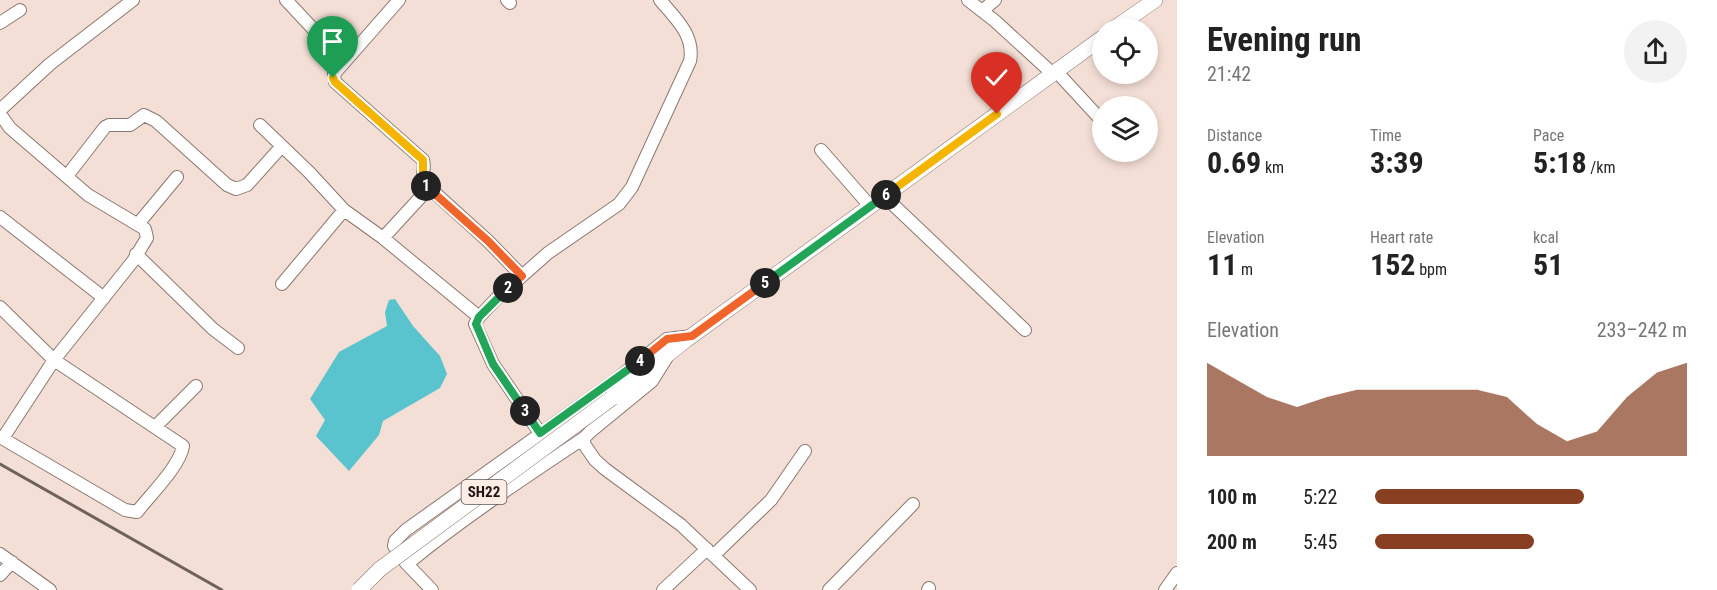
<!DOCTYPE html>
<meta charset="utf-8">
<style>
body{margin:0;font-family:"Roboto Condensed",sans-serif;background:#f2f2f2;color:#222;height:100vh;display:flex;flex-direction:column;font-size:22px;white-space:nowrap}
*{box-sizing:border-box;margin:0}
p{font-size:20px;color:#767676}
.icon{flex:none;width:33px;height:33px;fill:none;stroke:currentColor;stroke-width:2;stroke-linecap:round;stroke-linejoin:round}
.map{position:relative;flex:1;overflow:hidden}
.sheet{display:flex;flex-direction:column;background:#fff;width:540px}
.sheet>*{flex:none}
.buttons{position:absolute;left:1092px;top:18px;display:grid;gap:12px}
.buttons a{display:grid;place-items:center;width:66px;height:66px;border-radius:50%;background:#fff;box-shadow:0 3px 9px #0003;font-size:30px}
.pin{position:absolute;display:grid;place-items:center;width:51px;height:51px;color:#fff;margin:-62px -26px;border-radius:50% 50% 50% 0;rotate:-45deg;box-shadow:0 0 6px #0007}
.pin .icon{rotate:45deg}
.km{position:absolute;width:30px;height:30px;margin:-15px;border-radius:50%;background:#222;color:#fff;font-size:16px;line-height:30px;text-align:center}
.round{display:grid;place-items:center;flex:none;width:63px;height:63px;border-radius:32px;background:#f2f2f2}
.overview{display:flex;align-items:center;justify-content:space-between;height:102px;padding:0 30px}
h1{font-size:33px;font-weight:700;line-height:45px}
.metrics{display:grid;grid-template-columns:repeat(3,1fr);gap:9px;height:102px;padding:6px 30px}
.metrics div{display:grid;align-content:center}
.metrics b{font-size:30px;font-weight:700}
.metrics small{font-size:16px;font-weight:400}
.metrics p{font-size:16px}
.chart{height:168px;padding:12px 30px}
.chart p{display:flex;justify-content:space-between}
.chart svg{width:100%;height:108px;margin-top:6px;fill:#873e21;opacity:.7}
ul{padding:0 30px;list-style:none;font-size:20px}
li{display:grid;grid-template-columns:96px 72px 1fr;align-items:center;height:45px}
li i{height:15px;border-radius:8px;background:#873e21}
main{display:flex;flex:1;min-height:0}
.map>svg:first-child{display:block}
.water{fill:#59c4ce}
.lines{fill:none;stroke-linecap:round;stroke-linejoin:round}
.minor-casing{stroke:#8a7870;stroke-width:14}
.major-casing{stroke:#8a7870;stroke-width:16}
.minor{stroke:#fff;stroke-width:12}
.major{stroke:#fff;stroke-width:15}
.rail{stroke:#6e625c;stroke-width:3}
.major-bridge-casing{stroke:#8a7870;stroke-width:16;stroke-linecap:butt}
.major-bridge{stroke:#fff;stroke-width:15}
.split-1-casing{stroke:#fff;stroke-width:12}
.split-2-casing{stroke:#fff;stroke-width:12}
.split-3-casing{stroke:#fff;stroke-width:12}
.split-4-casing{stroke:#fff;stroke-width:12}
.split-5-casing{stroke:#fff;stroke-width:12}
.split-6-casing{stroke:#fff;stroke-width:12}
.split-7-casing{stroke:#fff;stroke-width:12}
.split-1{stroke:#f5b400;stroke-width:8}
.split-2{stroke:#f0652b;stroke-width:8}
.split-3{stroke:#22a559;stroke-width:8}
.split-4{stroke:#22a559;stroke-width:8}
.split-5{stroke:#f0652b;stroke-width:8}
.split-6{stroke:#22a559;stroke-width:8}
.split-7{stroke:#f5b400;stroke-width:8}
.labels{text-anchor:middle;stroke-width:4.5;stroke-linejoin:round;paint-order:stroke}
.shield{fill:#feede6;stroke:#605652;stroke-width:1.5}
.shield-label{font-size:15px;font-weight:bold;fill:#1c1512}
</style>
<main>
<div class="map">
<svg width="1177" height="590" viewBox="0 0 1177 590">
<rect width="100%" height="100%" fill="#f4dfd6"/>
<path class="water" d="M395 299 413 326 440 356 447 374 440 388 383 421 379 435 349 471 316 436 325 420 310 399 339 352 387 326 385 312 389 300Z"/>
<g class="lines">
<g class="minor-casing">
<path id="minor" d="M286 0 344 62
M399 0 334 74 335 82 423 160C426 169 420 177 425 184L488 241 522 276
M507 0 510 3
M968 0 995 21 1053 74
M982 11 995 0
M0 23 20 10
M1056 71 1102 121
M0 110 50 64 133 0
M0 114 10 128 88 195 145 229 147 238 133 261 54 360 3 438
M260 125 309 172 344 210 383 238 479 317
M821 150 870 206
M67 176 105 127 109 125H130L144 115 156 121 227 185 236 189 247 185 282 146
M884 196 1025 330
M0 217 104 298
M138 224 177 177
M383 238 429 188
M136 254 213 329 238 348
M282 284 344 210
M0 307 54 360 183 446C180 466 150 495 137 512L125 510 0 437
M667 357 652 381 591 431 584 438V444L595 460 605 469 681 525 750 590
M155 427 196 386
M540 433 493 364 475 324 479 317 497 298 548 253 619 204 632 187 690 61C695 35 675 18 660 0
M0 554 50 590
M714 555 771 500 805 451
M407 564C463 518 524 478 584 438
M0 575 12 562
M432 590 406 563 394 546 395 541 406 530 617 379 667 339 692 336
M663 590 707 549
M829 590 913 504
M928 590 929 588
M1165 590 1177 573"/>
</g>
<g class="major-casing">
<path id="major" d="M1115 28 1155 0
M612 398 686 340 1102 38"/>
</g>
<use href="#minor" class="minor"/>
<use href="#major" class="major"/>
<path class="rail" d="M0 464 222 590"/>
<g class="major-bridge-casing">
<path id="major-bridge" d="M359 590 380 569 612 398"/>
</g>
<use href="#major-bridge" class="major-bridge"/>
</g>
<g class="lines">
<g class="split-1-casing">
<path id="split-1" d="M333 78 335 82 423 160V182L426 186"/>
</g>
<g class="split-2-casing">
<path id="split-2" d="M426 186 488 241 522 276 508 288"/>
</g>
<g class="split-3-casing">
<path id="split-3" d="M508 288 479 317 476 324 493 364 525 411"/>
</g>
<g class="split-4-casing">
<path id="split-4" d="M525 411 540 433 640 361"/>
</g>
<g class="split-5-casing">
<path id="split-5" d="M640 361 667 339 692 336 765 283"/>
</g>
<g class="split-6-casing">
<path id="split-6" d="M765 283 886 195"/>
</g>
<g class="split-7-casing">
<path id="split-7" d="M886 195 997 114"/>
</g>
<use href="#split-1" class="split-1"/>
<use href="#split-2" class="split-2"/>
<use href="#split-3" class="split-3"/>
<use href="#split-4" class="split-4"/>
<use href="#split-5" class="split-5"/>
<use href="#split-6" class="split-6"/>
<use href="#split-7" class="split-7"/>
</g>
<g class="labels">
<rect class="shield" x="461.5" y="480" width="45" height="24" rx="4.5"/>
<g class="shield-label">
<text x="484" y="497">SH22</text>
</g>
</g>
</svg>
<div class="buttons">
<a><svg class="icon" aria-label="locate" viewBox="0 0 24 24"><circle cx="12" cy="12" r="6"/><path d="M12 2v4M12 18v4M2 12h4M18 12h4"/></svg></a>
<a><svg class="icon" aria-label="layers" viewBox="0 0 24 24"><path d="M12 4l9 5-9 5-9-5zM3 14l9 5 9-5"/></svg></a>
</div>
<div class="pin" style="left:333px;top:78px;background:#1e9e55"><svg class="icon" aria-label="arrive" viewBox="0 0 24 24"><path d="M6 21V4h12l-3 4 3 4H6"/></svg></div>
<div class="pin" style="left:997px;top:114px;background:#d93025"><svg class="icon" aria-label="check" viewBox="0 0 24 24"><path d="M5 12l5 5 9-10"/></svg></div>
<b class="km" style="left:426px;top:186px">1</b>
<b class="km" style="left:508px;top:288px">2</b>
<b class="km" style="left:525px;top:411px">3</b>
<b class="km" style="left:640px;top:361px">4</b>
<b class="km" style="left:765px;top:283px">5</b>
<b class="km" style="left:886px;top:195px">6</b>
</div>
<section class="sheet">
<div class="overview"><div><h1>Evening run</h1><p>21:42</p></div><a class="round"><svg class="icon" aria-label="share" viewBox="0 0 24 24"><path d="M12 15V3M7 8l5-5 5 5M5 13v7h14v-7"/></svg></a></div>
<div class="metrics">
<div><p>Distance</p><b>0.69<small> km</small></b></div>
<div><p>Time</p><b>3:39</b></div>
<div><p>Pace</p><b>5:18<small> /km</small></b></div>
</div>
<div class="metrics">
<div><p>Elevation</p><b>11<small> m</small></b></div>
<div><p>Heart rate</p><b>152<small> bpm</small></b></div>
<div><p>kcal</p><b>51</b></div>
</div>
<div class="chart"><p><span>Elevation</span>233–242 m</p>
<svg viewBox="0 0 160 44" preserveAspectRatio="none"><path d="M0 44V6L10 13L20 20L30 24L40 20L50 17L60 17L70 17L80 17L90 17L100 20L110 31L120 38L130 34L140 20L150 10L160 6V44z"/></svg>
</div>
<ul>
<li><b>100 m</b>5:22<i style="width:67%"></i></li>
<li><b>200 m</b>5:45<i style="width:51%"></i></li>
</ul>
</section>
</main>
